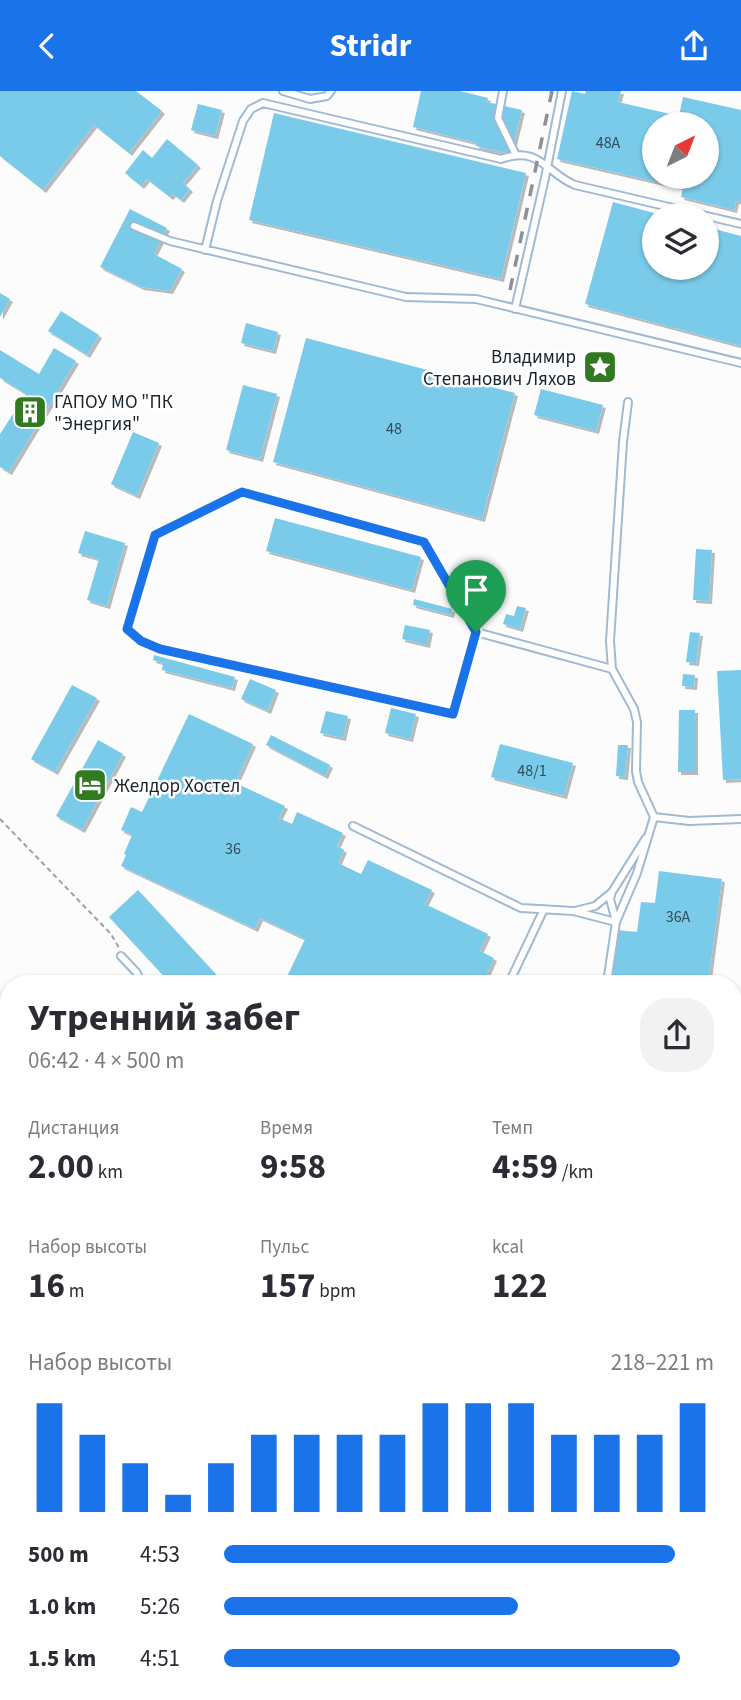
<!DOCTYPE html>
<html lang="ru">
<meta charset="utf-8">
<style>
body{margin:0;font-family:"Source Sans 3",sans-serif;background:#f2f2f3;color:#2b2b33;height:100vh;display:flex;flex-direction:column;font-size:26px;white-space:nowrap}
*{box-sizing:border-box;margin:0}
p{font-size:23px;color:#7c7c81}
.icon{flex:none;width:38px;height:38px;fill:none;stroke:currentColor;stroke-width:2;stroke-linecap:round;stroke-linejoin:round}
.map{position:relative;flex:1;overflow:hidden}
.details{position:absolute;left:0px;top:884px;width:742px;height:726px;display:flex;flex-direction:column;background:#fff;border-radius:28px 28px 0 0;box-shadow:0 2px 5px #0004}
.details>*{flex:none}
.needle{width:46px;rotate:42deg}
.fabs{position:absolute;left:642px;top:21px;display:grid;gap:14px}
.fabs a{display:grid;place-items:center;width:77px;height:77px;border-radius:50%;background:#fff;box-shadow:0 2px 5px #0004;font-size:35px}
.pin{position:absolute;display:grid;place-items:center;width:60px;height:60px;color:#fff;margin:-72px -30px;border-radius:50% 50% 50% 0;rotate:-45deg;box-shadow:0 0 7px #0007}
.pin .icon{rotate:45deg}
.round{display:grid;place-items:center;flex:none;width:74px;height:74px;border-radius:28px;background:#f2f2f3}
.overview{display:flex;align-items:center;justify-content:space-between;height:119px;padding:0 28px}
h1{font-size:38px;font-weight:700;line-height:52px}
.figures{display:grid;grid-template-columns:repeat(3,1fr);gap:10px;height:119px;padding:7px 28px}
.figures div{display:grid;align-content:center}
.figures b{font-size:35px;font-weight:700}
.figures small{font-size:19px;font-weight:400}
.figures p{font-size:19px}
.chart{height:196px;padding:14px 28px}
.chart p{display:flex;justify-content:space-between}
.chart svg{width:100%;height:126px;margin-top:7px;stroke:#1a73e8;stroke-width:6}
ul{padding:0 28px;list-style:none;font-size:23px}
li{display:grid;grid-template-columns:112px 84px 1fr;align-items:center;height:52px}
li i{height:18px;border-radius:9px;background:#1a73e8}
header{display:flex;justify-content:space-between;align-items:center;height:91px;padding:0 28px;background:#1a73e8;color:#fff;font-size:32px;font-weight:700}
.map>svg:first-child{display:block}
.water{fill:#91eff8}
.building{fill:#7acbe9;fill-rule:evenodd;filter:url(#shadow)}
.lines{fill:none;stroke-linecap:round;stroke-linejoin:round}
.service-casing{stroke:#9fbad2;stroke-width:10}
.minor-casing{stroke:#9fbad2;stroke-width:16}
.tertiary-casing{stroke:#9fbad2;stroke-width:19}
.path{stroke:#9ca0a4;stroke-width:2;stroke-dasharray:5 3.5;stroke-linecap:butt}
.service{stroke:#fff;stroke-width:6}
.minor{stroke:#fff;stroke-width:12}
.tertiary{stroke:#fff;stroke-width:16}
.rail{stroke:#8c9195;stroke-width:3.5;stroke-dasharray:12 12;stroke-linecap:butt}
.route-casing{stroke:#fff;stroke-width:14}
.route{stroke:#1a73e8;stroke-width:9}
.labels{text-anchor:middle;stroke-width:5;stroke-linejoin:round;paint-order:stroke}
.number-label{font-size:16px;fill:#324e5c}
.poi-label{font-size:19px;fill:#1a242d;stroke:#fff;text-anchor:start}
</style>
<header><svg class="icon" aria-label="back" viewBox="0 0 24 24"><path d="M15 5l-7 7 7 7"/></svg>Stridr<svg class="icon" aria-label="share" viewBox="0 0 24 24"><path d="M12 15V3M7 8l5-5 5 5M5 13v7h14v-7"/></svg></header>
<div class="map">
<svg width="741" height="1609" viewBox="0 0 741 1609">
<defs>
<filter id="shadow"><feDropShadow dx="3" dy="3" stdDeviation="0" flood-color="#0004"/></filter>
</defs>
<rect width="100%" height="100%" fill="#fcfcfc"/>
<path class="water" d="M741 1530V1609H666L670 1601H733V1531Z
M150 1601H259L256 1609H152Z"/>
<path class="building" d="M0 0H136L162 20 129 62 94 34 43 99 0 65Z
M421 0H460L488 7 487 11 522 19 511 63 476 55 477 52 413 36Z
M572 0 585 3 586 0H621L618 11 679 25 683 6 741 19V111L736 110 734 119 681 106 683 97 557 68ZM654 33H707V86H654Z
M198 13 222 19 215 45 191 39Z
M274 22 526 82 501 188 249 129Z
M167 48 198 74 183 92 190 98 181 109 173 103 170 106 147 88 141 95 125 82 143 59 152 67Z
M613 111 654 122V177H707V136L741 145V255L585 213Z
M130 118 167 137 154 163 182 178 170 200 141 196 100 176Z
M0 202 10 208 0 226Z
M61 220 99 244 87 264 48 240Z
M246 232 278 241 273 260 241 252Z
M306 247 515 302 482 428 273 371Z
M54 257 76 270 9 381 0 376V343L26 303 0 287V259L39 283Z
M243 294 277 303 260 368 226 359Z
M541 298 603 314 596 340 534 324Z
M133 341 159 352 137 405 111 393Z
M275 427 421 466 412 499 266 460Z
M85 440 125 452 107 515 87 509 99 468 78 462Z
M696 458 712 459 709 510 693 509Z
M414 508 452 518 451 524 413 514Z
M517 515 526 517 520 538 503 533 506 523 514 525Z
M405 534 430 539 427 554 402 548Z
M690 541 700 542 696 572 686 571Z
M154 564 235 586 232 597 162 579 163 572 153 569Z
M741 579V688L723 689 717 580Z
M683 583 695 584 694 596 682 595Z
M250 588 276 599 268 620 241 608Z
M72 594 97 607 55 681 31 668Z
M391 617 416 623 410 648 385 642Z
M679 619H695V681H678Z
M326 620 348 625 343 647 320 642Z
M189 623 253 653 230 704 234 706 240 694 285 715 279 727 292 733 297 721 343 742 337 755 344 759 338 772 361 783 368 769 432 799 425 813 488 843 480 860 494 867 483 892H284L305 848 260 827 255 838 121 775 126 764 124 763 132 744 121 739 131 716 142 721Z
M271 644 330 674 325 685 266 654Z
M98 649 123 663 82 739 56 725Z
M500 653 573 672 564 705 491 686Z
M618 654H628L625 686 616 685Z
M659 780 722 788 708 892H610L617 839 637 841 641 811 655 812Z
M138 799 224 892H170L109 826Z
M102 884 112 892H94Z
M733 969 741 970V1003L735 1052Z
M0 1164 9 1166V1198L0 1196Z
M0 1276 9 1279V1292L0 1288Z
M735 1321 741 1323V1350L735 1348 737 1343 733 1342V1330L736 1331 737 1327 734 1325Z
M734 1392 741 1394V1435L733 1433Z
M0 1583 9 1585V1601H17L15 1609 0 1607Z
M70 1601H91L90 1609H69Z
M376 1601H393L392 1605 402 1609H382L374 1607Z"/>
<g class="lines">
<g class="service-casing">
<path id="service" d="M283 0 310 8 327 5 331 0
M503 0 498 27 515 62
M707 125 741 133
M134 135 170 150 406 206 476 208 741 272
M205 159 217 110 243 30 251 18 263 12 501 68C539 54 546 82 575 94L703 124
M515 218 545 87 562 0
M476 541 453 623 160 558 141 550 127 538 155 444 242 401 424 451 476 541 612 578
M654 726 689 730 741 728
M353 735 521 817 573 820 616 831
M575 820 595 815 611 802
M616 830 610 808 612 801 646 747
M121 865 137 882 141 892
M509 892 544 818
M607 892 616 831 637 782 654 726 638 691 636 680 637 631 634 618 612 578 610 550 623 351 628 311
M733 945 741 946"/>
</g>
<g class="minor-casing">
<path id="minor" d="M0 1408 9 1373
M363 1609 365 1601"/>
</g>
<g class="tertiary-casing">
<path id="tertiary" d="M0 1092 9 1103
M733 1365 741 1368"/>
</g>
<path class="path" d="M0 728 111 843 119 857"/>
<use href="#service" class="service"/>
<use href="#minor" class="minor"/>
<use href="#tertiary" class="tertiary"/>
<path class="rail" d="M510 199 552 0"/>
</g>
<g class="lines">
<g class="route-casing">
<path id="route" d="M242 401 424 451 476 541 453 623 160 558 141 550 127 538 155 444Z"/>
</g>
<use href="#route" class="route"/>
</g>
<defs>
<g id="sight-square" transform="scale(1.75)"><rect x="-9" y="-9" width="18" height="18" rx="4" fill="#317a20" stroke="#fff"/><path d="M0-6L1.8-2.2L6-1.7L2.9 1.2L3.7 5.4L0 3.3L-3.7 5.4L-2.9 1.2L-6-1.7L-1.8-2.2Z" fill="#fff"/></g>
<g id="building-square" transform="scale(1.75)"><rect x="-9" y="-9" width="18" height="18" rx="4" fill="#317a20" stroke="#fff"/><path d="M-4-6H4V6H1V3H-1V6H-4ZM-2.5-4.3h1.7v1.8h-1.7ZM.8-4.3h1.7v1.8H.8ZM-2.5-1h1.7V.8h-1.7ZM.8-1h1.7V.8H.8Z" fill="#fff"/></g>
<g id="hotel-square" transform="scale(1.75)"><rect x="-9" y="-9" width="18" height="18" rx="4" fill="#317a20" stroke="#fff"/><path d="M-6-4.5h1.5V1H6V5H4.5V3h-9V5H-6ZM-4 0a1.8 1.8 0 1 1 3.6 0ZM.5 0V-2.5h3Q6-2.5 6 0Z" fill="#fff"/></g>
</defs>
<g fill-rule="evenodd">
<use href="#sight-square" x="600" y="276"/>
<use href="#building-square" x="30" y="321"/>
<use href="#hotel-square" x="90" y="694"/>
</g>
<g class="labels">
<g class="number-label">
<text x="608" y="57">48А</text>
<text x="394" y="343">48</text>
<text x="532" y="685">48/1</text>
<text x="233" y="763">36</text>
<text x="678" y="831">36А</text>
</g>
<g class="poi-label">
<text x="576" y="272" text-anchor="end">Владимир<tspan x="576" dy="22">Степанович Ляхов</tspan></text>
<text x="54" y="317">ГАПОУ МО "ПК<tspan x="54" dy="22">"Энергия"</tspan></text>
<text x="114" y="701">Желдор Хостел</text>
</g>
</g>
</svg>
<div class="fabs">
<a><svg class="needle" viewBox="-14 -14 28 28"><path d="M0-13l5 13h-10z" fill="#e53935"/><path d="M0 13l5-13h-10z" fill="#7c7c81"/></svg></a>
<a><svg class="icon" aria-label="layers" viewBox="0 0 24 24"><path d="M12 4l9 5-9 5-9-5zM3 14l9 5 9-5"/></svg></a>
</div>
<div class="pin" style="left:476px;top:541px;background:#1e9e55"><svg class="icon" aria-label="arrive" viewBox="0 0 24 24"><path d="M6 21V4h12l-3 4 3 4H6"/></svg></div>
<section class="details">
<div class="overview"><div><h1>Утренний забег</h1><p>06:42 · 4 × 500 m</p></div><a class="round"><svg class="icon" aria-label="share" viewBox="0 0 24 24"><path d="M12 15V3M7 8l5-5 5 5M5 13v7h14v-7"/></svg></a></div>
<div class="figures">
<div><p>Дистанция</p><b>2.00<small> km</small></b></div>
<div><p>Время</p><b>9:58</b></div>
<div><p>Темп</p><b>4:59<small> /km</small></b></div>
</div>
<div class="figures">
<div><p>Набор высоты</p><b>16<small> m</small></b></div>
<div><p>Пульс</p><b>157<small> bpm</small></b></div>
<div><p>kcal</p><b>122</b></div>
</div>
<div class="chart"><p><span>Набор высоты</span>218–221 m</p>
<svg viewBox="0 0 160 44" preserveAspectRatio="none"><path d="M5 44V6M15 44V17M25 44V27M35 44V38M45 44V27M55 44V17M65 44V17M75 44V17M85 44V17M95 44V6M105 44V6M115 44V6M125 44V17M135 44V17M145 44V17M155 44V6"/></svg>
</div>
<ul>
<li><b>500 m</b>4:53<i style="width:92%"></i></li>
<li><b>1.0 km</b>5:26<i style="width:60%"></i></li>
<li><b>1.5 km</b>4:51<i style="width:93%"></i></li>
</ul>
</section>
</div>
